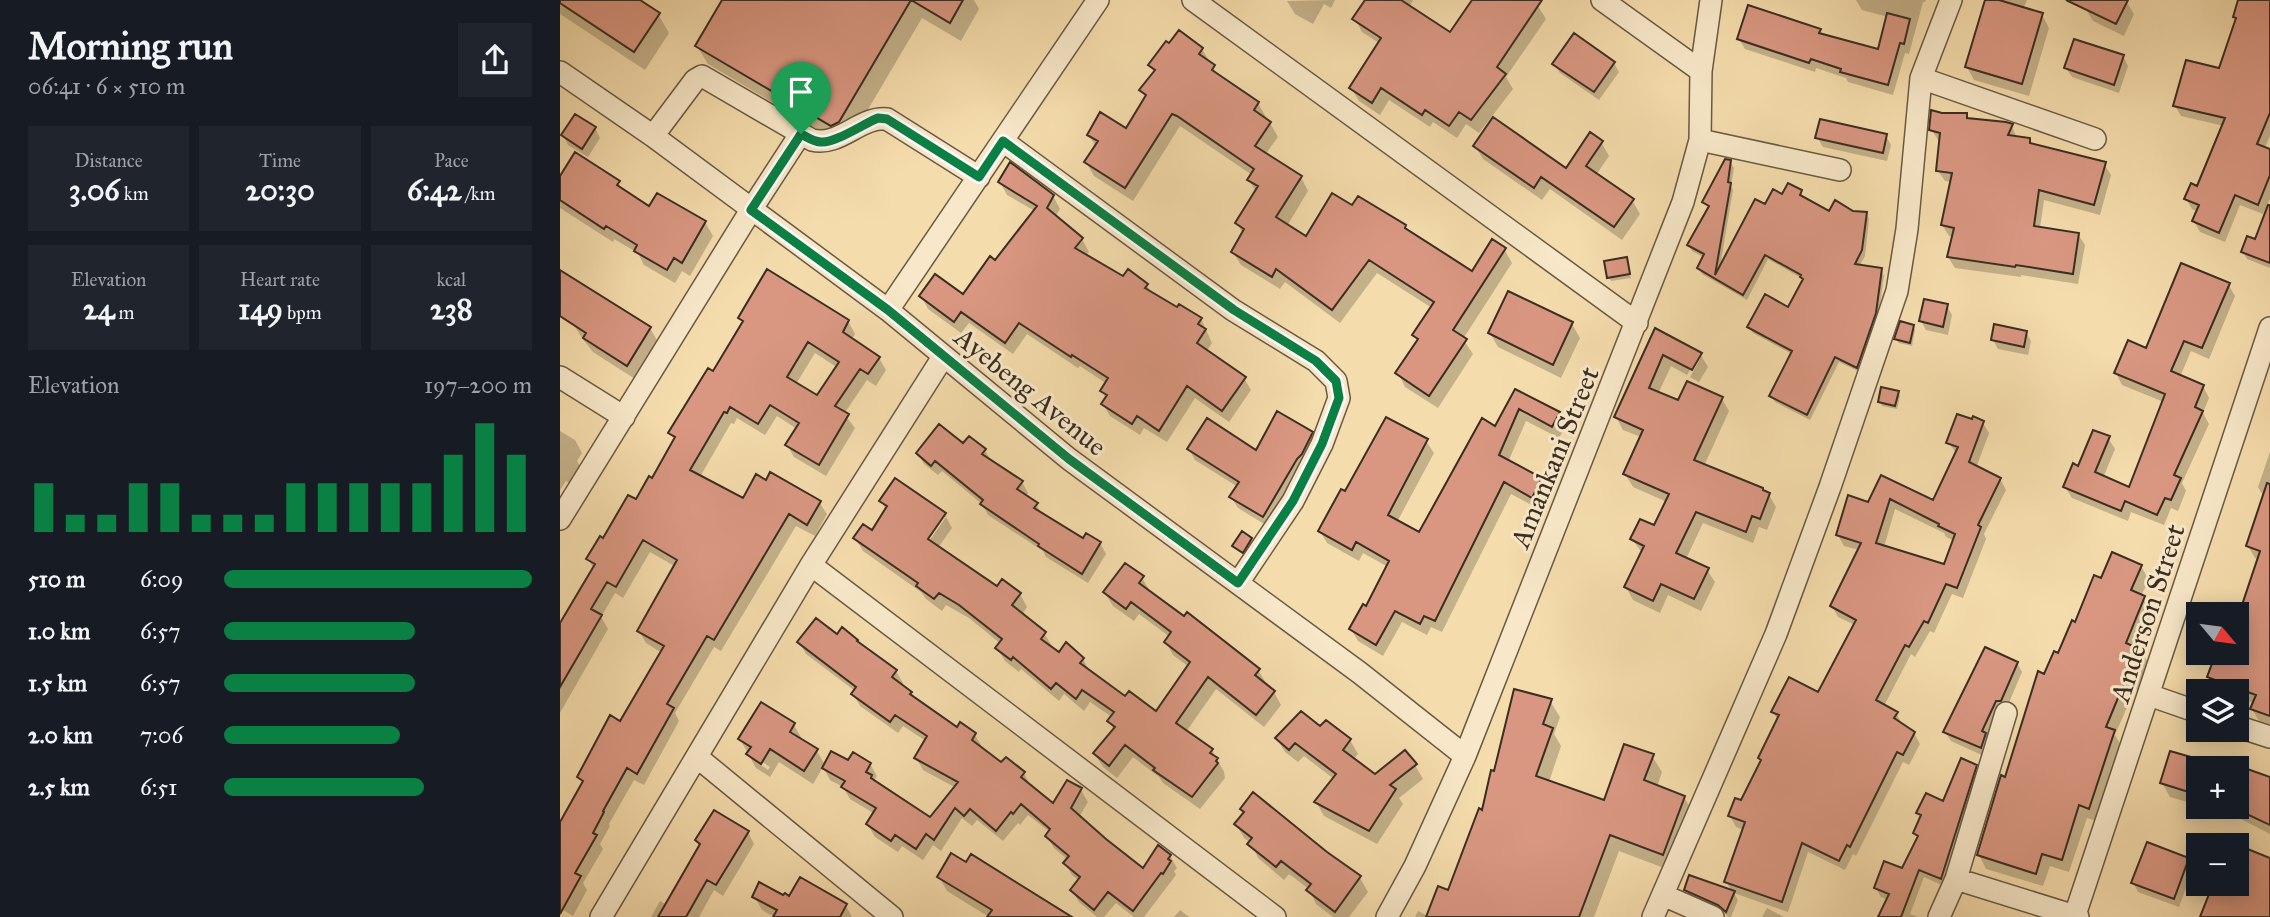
<!DOCTYPE html>
<meta charset="utf-8">
<style>
body{margin:0;font-family:"IM FELL Great Primer",serif;background:#20242c;color:#f1f3f6;height:100vh;display:flex;flex-direction:column;font-size:26px;white-space:nowrap}
*{box-sizing:border-box;margin:0}
p{font-size:23px;color:#9ea1a6}
.icon{flex:none;width:38px;height:38px;fill:none;stroke:currentColor;stroke-width:2;stroke-linecap:round;stroke-linejoin:round}
.map{position:relative;flex:1;overflow:hidden}
.details{display:flex;flex-direction:column;background:#171b24;width:560px}
.details>*{flex:none}
.needle{width:46px;rotate:119deg}
.tools{position:absolute;left:1626px;top:602px;display:grid;gap:14px}
.tools a{display:grid;place-items:center;width:63px;height:63px;border-radius:0px;background:#171b24;box-shadow:0 4px 18px #0003;font-size:35px}
.pin{position:absolute;display:grid;place-items:center;width:60px;height:60px;color:#fff;margin:-72px -30px;border-radius:50% 50% 50% 0;rotate:-45deg;box-shadow:0 0 7px #0007}
.pin .icon{rotate:45deg}
.round{display:grid;place-items:center;flex:none;width:74px;height:74px;border-radius:0px;background:#20242c}
.summary{display:flex;align-items:center;justify-content:space-between;height:119px;padding:0 28px}
h1{font-size:38px;font-weight:700;line-height:52px}
.stats{display:grid;grid-template-columns:repeat(3,1fr);gap:10px;height:119px;padding:7px 28px}
.stats div{display:grid;align-content:center;border-radius:0px;background:#20242c;text-align:center}
.stats b{font-size:30px;font-weight:700}
.stats small{font-size:19px;font-weight:400}
.stats p{font-size:19px}
.chart{height:196px;padding:14px 28px}
.chart p{display:flex;justify-content:space-between}
.chart svg{width:100%;height:126px;margin-top:7px;stroke:#0b8043;stroke-width:6}
ul{padding:0 28px;list-style:none;font-size:23px}
li{display:grid;grid-template-columns:112px 84px 1fr;align-items:center;height:52px}
li i{height:18px;border-radius:9px;background:#0b8043}
main{display:flex;flex:1;min-height:0}
.map>svg:first-child{display:block}
.shadow{fill:#0003;fill-rule:evenodd}
.building{fill:#d99781;stroke:#3a2d22;stroke-width:2;fill-rule:evenodd}
.lines{fill:none;stroke-linecap:round;stroke-linejoin:round}
.minor-casing{stroke:#695944;stroke-width:24}
.minor{stroke:#f8e8c9;stroke-width:21}
.route-casing{stroke:#fff;stroke-width:14}
.route{stroke:#0b8043;stroke-width:9}
.labels{text-anchor:middle;stroke-width:6;stroke-linejoin:round;paint-order:stroke}
.street-label{font-size:28px;fill:#3a2d22;stroke:#f8e8c9}
</style>
<main>
<section class="details">
<div class="summary"><div><h1>Morning run</h1><p>06:41 · 6 × 510 m</p></div><a class="round"><svg class="icon" aria-label="share" viewBox="0 0 24 24"><path d="M12 15V3M7 8l5-5 5 5M5 13v7h14v-7"/></svg></a></div>
<div class="stats">
<div><p>Distance</p><b>3.06<small> km</small></b></div>
<div><p>Time</p><b>20:30</b></div>
<div><p>Pace</p><b>6:42<small> /km</small></b></div>
</div>
<div class="stats">
<div><p>Elevation</p><b>24<small> m</small></b></div>
<div><p>Heart rate</p><b>149<small> bpm</small></b></div>
<div><p>kcal</p><b>238</b></div>
</div>
<div class="chart"><p><span>Elevation</span>197–200 m</p>
<svg viewBox="0 0 160 44" preserveAspectRatio="none"><path d="M5 44V27M15 44V38M25 44V38M35 44V27M45 44V27M55 44V38M65 44V38M75 44V38M85 44V27M95 44V27M105 44V27M115 44V27M125 44V27M135 44V17M145 44V6M155 44V17"/></svg>
</div>
<ul>
<li><b>510 m</b>6:09<i style="width:100%"></i></li>
<li><b>1.0 km</b>6:57<i style="width:62%"></i></li>
<li><b>1.5 km</b>6:57<i style="width:62%"></i></li>
<li><b>2.0 km</b>7:06<i style="width:57%"></i></li>
<li><b>2.5 km</b>6:51<i style="width:65%"></i></li>
</ul>
</section>
<div class="map">
<svg width="1710" height="917" viewBox="0 0 1710 917">
<rect width="100%" height="100%" fill="#f5dcac"/>
<filter id="stains"><feTurbulence type="fractalNoise" baseFrequency=".00286" numOctaves="4"/><feColorMatrix values="0 0 0 0 .2 0 0 0 0 .09 0 0 0 0 .02 0 0 0 .5 -.17"/></filter>
<radialGradient id="worn" r=".72"><stop offset=".6" stop-color="#630" stop-opacity="0"/><stop offset="1" stop-color="#630" stop-opacity=".3"/></radialGradient>
<path class="shadow" d="M0 0H77L98 14 109 33 85 70 0 14Z
M164 0H414L419 9 401 41 362 18 290 140 282 144 148 64 137 46Z
M775 0 771 8 764 4 753 24 735 14 727 1Z
M807 0H853L849 7 890 35 914 0H970L978 6 986 19 946 77 953 89 919 133 906 124 897 138 873 122 870 127 829 100 820 115 799 101 791 88 819 43 802 32 795 19Z
M1296 0H1366L1365 2H1363L1349 54 1345 53 1333 95 1288 82 1286 78 1256 68 1255 72 1185 49 1179 39 1259 31 1262 35 1319 51 1328 17 1302 10Z
M1427 0H1467L1463 9 1482 15 1489 28 1469 96 1414 80 1407 67Z
M1529 0 1566 1 1574 14 1564 36 1533 21 1525 8Z
M1679 0H1699L1710 15V136L1704 149 1710 151V199L1703 214 1680 205 1665 242 1640 232 1634 221 1638 212 1632 209 1626 199 1638 188 1664 126 1621 116 1615 106 1660 70 1677 21 1675 16Z
M642 49 659 77 698 103 706 117 704 119 710 123 718 137 705 155 741 177 748 191 727 226 747 238 793 207 845 226 849 232 912 273 944 249 952 263 903 339 913 354 878 408 845 387 838 373 858 342 854 335 872 308 817 273 780 323 725 282 720 289 681 265 673 252 683 234 677 223 696 192 689 180 692 175 620 126 573 201 534 176 526 162 536 147 529 135 567 131 586 98 582 90 595 73 590 65Z
M1563 56 1568 66 1559 93 1512 77 1506 68Z
M1054 63 1059 72 1039 100 1000 73 994 64Z
M1381 115H1406L1409 120 1451 125 1457 138 1469 139 1473 145 1544 164 1551 175 1540 215 1484 200 1480 228 1518 234 1525 245 1518 284 1461 275V277L1395 268 1388 257 1394 237 1389 236 1382 225 1392 182 1385 181 1378 171 1381 142 1378 140 1371 129Z
M35 128 40 138 28 157 8 145 3 135Z
M1326 136 1331 145 1327 161 1263 147 1257 137Z
M1041 142 1049 156 1036 175 1072 200 1080 214 1062 240 990 189 982 200 923 159 915 146 1007 170Z
M1170 162 1174 168 1171 186 1173 190 1160 267 1206 207 1223 196 1241 192 1244 198 1270 213H1306L1309 219 1305 256 1299 267 1321 270 1324 276 1318 320 1300 372 1279 362 1250 420 1215 402 1211 396 1232 354 1193 333 1189 327 1229 309 1243 279 1208 259 1187 300 1142 274 1139 268 1145 258 1132 251 1129 245 1149 209 1144 202Z
M0 179 58 182 63 191 90 209 145 222 153 236 130 276 122 271 115 283 84 265 78 253 54 239 53 242 0 208Z
M440 182 493 196 500 209 495 217 522 239 529 252 526 256 563 278 587 285 592 294 617 310 641 319 652 343 647 351 684 378 691 390 669 422 635 398 607 442 584 428 580 435 550 416 543 404 546 399 542 391 547 384 520 366 518 368 467 334 453 354 409 323 401 333 368 309 361 296H403L435 262 475 211 447 195Z
M1710 217V268L1687 259 1683 252 1696 241Z
M1066 259 1071 278 1051 281 1049 277Z
M0 273 90 328 98 342 75 379 33 352 22 338 0 303Z
M1668 284 1675 296 1649 359 1631 351 1620 377 1643 386 1649 398 1643 413 1649 424 1622 483 1626 491 1618 511 1611 508 1604 525 1571 512 1568 521 1512 498 1505 487 1519 468 1548 438 1555 449 1543 478 1570 489 1604 402 1562 385 1556 373Z
M949 293 1012 324 1020 338 1001 378 938 347 930 333Z
M1387 306 1392 315 1388 335 1366 330 1361 321Z
M180 318 288 321 295 334 292 339 319 358 326 370 316 386 307 380 284 414 295 428 266 476 234 457 227 445 237 429 217 416 205 435 177 418 174 424 171 423 140 477 183 500 259 502 267 514 255 536 236 526 161 651 154 647 115 713 119 721 84 785 74 780 49 824 50 826 40 844 43 849 23 883 27 890 13 916 3 910 0 916V825L23 785 19 777 61 723 102 653 86 643 79 631 116 567 90 552 63 598 55 593 41 617 48 629 0 713V626L34 569 28 559 92 480 115 441 110 433 154 373 184 324ZM255 353 278 368 258 397 236 384Z
M1353 326 1355 330 1352 346 1339 343 1336 339Z
M1096 330 1140 354 1148 367 1139 382 1130 377 1140 359H1136L1127 375 1111 366 1098 394 1119 403 1162 399 1169 411 1144 466 1209 495 1216 507 1207 530 1199 527 1193 543 1143 523 1126 559 1147 570 1155 582 1141 611 1108 595 1100 613 1073 600 1066 587 1082 553 1072 539 1095 528 1107 502 1073 487 1065 474 1081 437 1063 430 1056 417Z
M1466 332 1471 341 1468 355 1438 349 1433 340Z
M955 391 999 413 1006 426 999 438 966 421 948 462 981 480 988 492 979 509 951 494 882 632 871 627 867 635 842 622 823 656 798 641 791 629 806 608 828 567 803 553 799 561 767 543 760 531 786 494 866 441 874 453 837 522 860 534 936 428Z
M1338 392 1340 396 1337 409 1322 406 1320 402Z
M1423 423 1429 433 1416 468 1440 479 1446 490 1424 534 1426 539 1403 598 1392 594 1374 633 1370 631 1355 657 1351 654 1324 706 1336 713 1342 724 1354 733 1360 744 1349 765 1343 762 1296 856 1293 854 1285 870 1248 852 1228 912 1174 893 1178 900 1171 917H1168L1164 912 1130 897 1126 890 1172 891 1166 882 1184 830 1176 827 1170 816 1182 802 1202 762 1200 758 1218 720 1213 712 1259 694 1295 625 1278 617 1272 606 1300 550 1284 546 1278 535 1309 504 1322 477 1374 502 1397 454 1388 442ZM1335 509 1384 533 1386 537 1394 541 1385 566 1324 547Z
M0 431 15 440 22 453 17 461 23 471 14 486 6 481 0 490Z
M751 433 758 444 709 527 678 508 671 497 678 487 635 460 629 449 697 452Z
M403 445 425 450 431 461 462 482 468 493 465 497 476 504 482 515 523 540 540 543 546 554 528 583 486 557 483 551 428 515 422 504 382 471 378 475 364 464 358 453Z
M1710 452V725L1699 721 1692 709 1694 703 1676 697V691L1656 689 1648 677 1657 653 1668 656 1669 653H1676L1699 559 1695 558 1688 546 1704 497 1698 487Z
M321 501 385 515 392 528 378 548 437 588 460 594 467 607 462 615 484 633 492 646 491 648 500 654 523 659 530 672 566 699 596 714 629 667 613 655 606 642 610 637 579 614 574 621 553 606 545 593 582 578 590 591 589 592 698 670 706 683 704 685 714 692 721 705 704 727 656 689 626 732 652 750 664 772 665 778 640 809 603 783 599 777 573 757 557 778 543 767 535 754 554 730 549 721 552 717 530 702 524 711 504 694 499 701 461 669 459 672 445 661 437 648 441 644 409 618 386 605 382 611 366 599 361 592 303 551 295 538 313 532 326 510ZM381 517H386L365 547 362 545Z
M691 539 693 543 685 555 674 546Z
M1581 566 1589 580 1581 596 1592 611 1576 649 1581 651 1589 664 1578 690 1575 689 1555 735 1561 745 1536 821 1527 818 1509 872 1490 866 1483 886 1426 869 1419 855 1485 676 1542 580Z
M277 636 336 671 343 683 341 686 350 693 354 699 397 730 415 735 422 747 421 749 441 765 464 773 470 785 494 806 521 790 528 802 519 817 584 870 610 856 617 868 614 871 616 875 584 917H574L556 903 544 917H537L519 902 512 890 519 881 512 875 505 863 508 860 494 848 487 836 490 832 468 815 460 825 458 823 443 841 417 820 412 826 402 818 381 851 373 845 363 860 342 846 338 852 315 837 308 825 315 814 290 799 283 787 270 780 263 767 253 784 219 762 210 777 196 768 180 739 202 704 234 725 242 739 241 741 257 751 265 765 288 763 310 764 317 776 313 782 371 819 396 788 363 770 356 758 366 741 343 726 338 733 300 706 293 694 295 691 246 654 239 642ZM198 759 210 767 208 770 198 763Z
M1457 663 1462 672 1426 757 1391 741 1385 732Z
M990 701 1000 717 994 734 1001 746 989 782 1045 802 1092 756 1102 772 1097 787 1124 797 1134 814 1112 871 1059 851 1034 917H855L858 911 868 916 889 893 923 812 935 773Z
M761 729 790 740 798 754 793 760 815 776 855 765 863 779 839 798 843 804 817 844 764 816 756 802 774 779 744 756 738 762 725 752 717 739Z
M1611 753 1647 764 1649 758 1710 779V834L1677 817 1642 807H1676V768H1638V805L1610 797 1602 783Z
M1415 766 1421 775 1386 887 1364 877 1350 914 1358 917H1320L1329 900 1321 897 1316 888 1343 870 1358 839 1355 833 1362 818 1358 813 1384 804Z
M682 809 766 853 800 878 808 892 789 917H773L756 904 749 889 729 874 724 880 698 858 691 843 684 838 676 824 684 814Z
M188 832 194 844 163 896 154 890 139 917H91L100 901 107 905 141 846 137 840Z
M412 857 512 917H429L387 891 379 877 407 864Z
M1628 860 1633 869 1619 907 1578 892 1573 882Z
M194 896 224 898 286 906 292 917H214L202 910Z
M1207 908 1224 917H1202Z
M620 910 629 917H614Z"/>
<path class="building" d="M0 0H80L100 13 74 52 0 3Z
M162 0H403L390 23 351 0 279 122 271 126 135 46Z
M805 0H841L890 32 912 0H982L937 67 946 74 911 120 899 112 889 126 865 110 862 115 821 88 812 103 789 88 821 38 792 19Z
M1425 0H1439L1483 13 1462 84 1405 67Z
M1506 0H1568L1556 24Z
M1678 0H1710V113L1697 144 1710 149V175L1698 205 1675 195 1659 233 1632 221 1639 205 1624 199 1631 183 1637 186 1665 118 1613 106 1626 60 1659 68 1676 18 1673 17Z
M1188 5 1261 29 1259 33 1318 49 1327 13 1350 19 1344 44 1340 43 1328 85 1280 72 1281 69 1251 59 1249 63 1177 39Z
M619 30 643 48 639 54 655 65 652 70 699 102 694 110 711 122 695 146 742 176 716 217 746 236 772 193 792 205 798 196 846 225 845 228 912 271 932 239 946 248 893 330 907 339 869 396 835 373 858 339 852 335 874 302 809 260 772 310 716 269 712 277 671 252 684 229 675 223 698 186 687 180 694 169 617 116 612 114 565 188 524 162 538 141 527 135 540 112 566 128 586 95 579 90 595 70 588 65 606 41 609 43Z
M1014 33 1055 62 1034 92 992 64Z
M1514 39 1564 55 1554 85 1504 68Z
M1371 110 1382 113H1407V118L1446 122 1453 124 1448 135 1470 138V143L1546 162 1534 205 1479 190 1474 226 1519 233 1513 274 1456 265 1455 267 1387 257 1394 228 1381 225 1392 173 1376 171 1380 133 1369 130Z
M15 114 36 127 22 149 1 135Z
M933 117 1006 168 1030 132 1043 141 1026 166 1074 199 1054 227 981 177 974 188 913 146Z
M1260 119 1327 134 1323 153 1255 138Z
M15 152 60 181 57 185 89 206 97 193 146 221 122 263 114 258 107 270 74 251 77 245 46 226 44 229 0 200V176Z
M1165 159 1171 160 1168 182 1171 183 1155 275 1195 199 1205 204 1213 189 1222 194 1228 183 1242 190 1240 195 1269 211 1275 200 1293 211 1307 212 1302 250 1295 264 1322 268 1316 313 1297 368 1275 357 1247 415 1209 396 1232 351 1187 327 1205 294 1228 307 1243 279 1240 277 1241 275 1205 255 1183 295 1137 268 1144 254 1127 245 1149 206 1142 202Z
M450 162 494 195 487 208 523 238 515 248 563 276 568 269 588 284 585 288 617 307 619 304 642 318 638 324 646 329 637 343 686 377 662 411 627 386 599 431 577 416 572 424 541 404 547 395 540 391 548 378 512 355 511 357 459 323 445 343 401 312 394 322 359 296 375 274 403 294 430 256 435 260 477 206 438 182Z
M1708 205H1710V263L1681 252 1687 236 1695 239Z
M1067 257 1070 274 1047 278 1044 261Z
M1621 263 1670 283 1642 348 1624 341 1611 371 1644 385 1635 407 1643 411 1614 475 1621 478 1611 500 1605 498 1597 515 1565 501 1561 511 1503 487 1513 463 1518 466 1533 430 1550 436 1535 472 1569 487 1605 394 1554 373 1568 340 1586 348Z
M207 269 289 320 283 332 320 357 308 374 300 369 275 406 289 414 259 465 225 445 239 423 210 405 198 424 170 407 167 413 164 412 130 470 183 498 196 474 206 480 210 472 261 501 247 525 229 514 154 640 147 636 107 704 114 708 77 774 67 768 43 811 44 812 33 833 37 835 15 873 21 876 0 914V822L23 781 17 777 50 715 60 721 104 646 77 631 117 560 83 540 56 587 47 582 31 609 42 615 0 687V623L35 564 26 559 40 536 43 538 68 495 76 499 89 476 92 478 115 437 108 433 148 368 153 371 183 321 178 318ZM248 342 279 362 257 395 227 377Z
M0 270 91 327 67 366 23 338 26 333 0 316Z
M948 291 1013 322 993 365 928 333Z
M1364 299 1388 304 1383 327 1359 321Z
M1340 321 1354 325 1350 343 1334 339Z
M1434 324 1467 331 1464 347 1431 340Z
M1095 328 1142 353 1132 370 1103 355 1089 388 1118 400 1127 381 1163 397 1134 460 1203 488V490L1210 493 1200 519 1192 516 1186 532 1136 512 1116 553 1149 568 1134 599 1101 584 1093 601 1064 587 1084 546 1070 539 1080 519 1094 525 1109 494 1063 474 1083 430 1054 417Z
M1321 387 1339 391 1335 406 1318 402Z
M955 389 1000 412 992 427 959 409 939 455 982 478 972 498 944 482 875 621 864 616 860 624 835 611 816 645 789 629 803 604 806 606 829 561 796 542 792 550 758 531 781 489 785 491 826 417 868 439 828 515 859 532 922 418 935 426Z
M717 411 753 432 742 454 737 459 703 517 669 497 679 482 627 449 647 418 696 450Z
M1397 414 1412 419 1413 416 1424 421 1409 462 1441 478 1418 525 1421 527 1397 588 1386 584 1368 623 1364 621 1349 647 1345 645 1316 700 1338 712 1334 718 1355 732 1343 755 1337 752 1290 847 1287 845 1279 861 1242 843 1222 902 1164 882 1185 822 1168 816 1175 798 1181 800 1201 760 1198 758 1219 715 1211 712 1229 677 1258 692 1296 620 1270 606 1301 543 1276 535 1288 495 1308 502 1321 475 1373 500 1398 447 1386 443ZM1330 499 1379 524 1378 526 1395 534 1384 564 1316 543Z
M379 424 403 443 409 436 426 449 422 454 463 481 457 489 478 503 474 508 523 538 526 533 541 542 522 574 478 546 479 544 420 504 423 500 375 461 371 466 356 453Z
M335 478 386 513 368 539 437 586 442 579 461 593 452 605 486 632 481 639 499 652 506 642 524 658 520 663 565 696 569 691 596 711 630 662 604 642 611 632 571 602 566 609 543 592 565 563 584 576 579 583 624 616 627 612 700 669 695 675 715 691 696 715 648 677 616 723 653 749 650 753 658 758 656 761 658 763 632 797 593 770 595 768 565 745 549 766 533 753 555 727 547 721 554 712 522 690 516 699 496 683 491 689 453 657 451 660 435 648 442 639 399 605 379 593 374 599 356 586 358 583 293 538 303 524 312 530 327 506 319 501Z
M1707 483 1710 484V716L1690 709 1696 695 1647 677 1656 653H1676V623L1700 551 1686 546Z
M682 531 692 538 683 553 672 546Z
M1552 552 1582 565 1571 590 1585 596 1566 643 1582 650 1570 678 1567 676 1546 727 1555 730 1529 809 1519 805 1502 860 1482 854 1476 874 1417 855 1441 775 1445 777 1478 671 1484 674 1494 651 1498 653 1512 620 1515 622 1534 575 1541 578Z
M256 618 277 634 282 627 298 640 297 641 337 670 332 677 352 692 350 694 397 727 400 722 416 733 412 740 441 762 446 757 465 772 461 777 493 803 507 780 522 788 511 808 546 839 583 868 598 845 611 855 608 859 611 861 603 874 601 873 573 911 548 892 534 910 510 890 520 877 503 863 509 856 485 836 490 829 461 804 453 814 451 812 436 831 410 809 404 816 395 808 374 840 366 834 356 849 335 835 331 841 306 824 316 808 281 787 285 781 262 768 271 751 288 760 293 752 311 763 306 772 312 775 311 778 370 817 398 782 354 758 367 736 335 715 330 722 291 694 296 687 237 642Z
M1425 647 1458 662 1441 701H1436L1422 731 1426 733 1421 748 1383 732Z
M954 689 992 699 983 724 993 728 976 776 1044 800 1064 744 1094 754 1084 780 1125 796 1103 855 1050 835 1019 917H866L878 886 888 890 919 808 922 810 931 770 934 771Z
M201 702 235 723 230 732 258 749 244 771 210 749 201 764 186 754 191 747 178 739Z
M741 711 760 726 766 720 791 739 783 750 815 774 845 750 857 764 830 785 836 789 809 831 754 802 776 774 735 743 729 750 715 738Z
M1610 751 1638 759V795L1600 783Z
M1401 758 1417 765 1381 879 1359 870 1341 917H1318L1329 894 1314 888 1324 861 1342 868 1358 836 1353 833 1361 815 1356 813 1366 793 1383 801Z
M1676 765 1710 777V825L1676 809Z
M693 792 767 852 801 876 775 912 746 890 751 884 721 861 716 867 687 844 692 838 674 824 684 812 680 809Z
M154 810 189 831 156 885 147 880 126 917H98L140 844 135 840Z
M1587 842 1629 858 1614 899 1571 883Z
M1685 848 1710 858V917H1640L1653 884H1676V871Z
M391 853 406 862 411 854 512 917H427L432 910 377 877Z
M1129 875 1175 891 1166 912 1158 905 1124 890Z
M240 877 287 904 280 917H213L217 910 192 897 199 882 223 895 225 893 229 896Z"/>
<g class="lines">
<g class="minor-casing">
<path id="minor" d="M633 0 1077 323
M1042 0 1141 71
M0 72 93 136 328 310 509 459 800 673 905 756
M1361 78 1535 139
M93 136 135 80 142 76 252 140C280 147 300 116 327 119L419 177
M1140 140 1280 170
M443 141 673 310 756 361 776 381 779 398 762 444 733 501 678 583
M328 310 538 0
M0 377 64 417
M0 519 191 210 241 133
M251 565 715 917
M1589 695 1638 712
M1676 726 1710 737
M137 757 332 917
M1396 879 1518 917
M1103 895 1153 917
M1515 915 1710 328
M41 917 251 565 383 357
M827 917 855 866 905 756 1123 202 1140 140 1141 71 1151 0
M1093 917 1216 634 1270 487 1337 291 1347 229 1361 78 1391 0
M1379 917 1396 879 1446 713"/>
</g>
<use href="#minor" class="minor"/>
</g>
<g class="lines">
<g class="route-casing">
<path id="route" d="M318 118 327 119 419 177 443 141 674 310 756 361 776 381 779 398 762 444 733 501 678 583 509 459 328 310 191 210 241 134C247 137 254 142 261 142 276 143 303 124 318 118Z"/>
</g>
<use href="#route" class="route"/>
</g>
<g class="labels">
<g class="street-label">
<text transform="translate(471 391) rotate(39)" y="10">Ayebeng Avenue</text>
<text transform="translate(994 457) rotate(-68)" y="10">Amankani Street</text>
<text transform="translate(1587 613) rotate(-72)" y="10">Anderson Street</text>
</g>
</g>
<rect width="100%" height="100%" filter="url(#stains)"/>
<rect width="100%" height="100%" fill="url(#worn)"/>
</svg>
<div class="tools">
<a><svg class="needle" viewBox="-14 -14 28 28"><path d="M0-13l5 13h-10z" fill="#e53935"/><path d="M0 13l5-13h-10z" fill="#9ea1a6"/></svg></a>
<a><svg class="icon" aria-label="layers" viewBox="0 0 24 24"><path d="M12 4l9 5-9 5-9-5zM3 14l9 5 9-5"/></svg></a>
<a>+</a>
<a>−</a>
</div>
<div class="pin" style="left:241px;top:134px;background:#1e9e55"><svg class="icon" aria-label="arrive" viewBox="0 0 24 24"><path d="M6 21V4h12l-3 4 3 4H6"/></svg></div>
</div>
</main>
